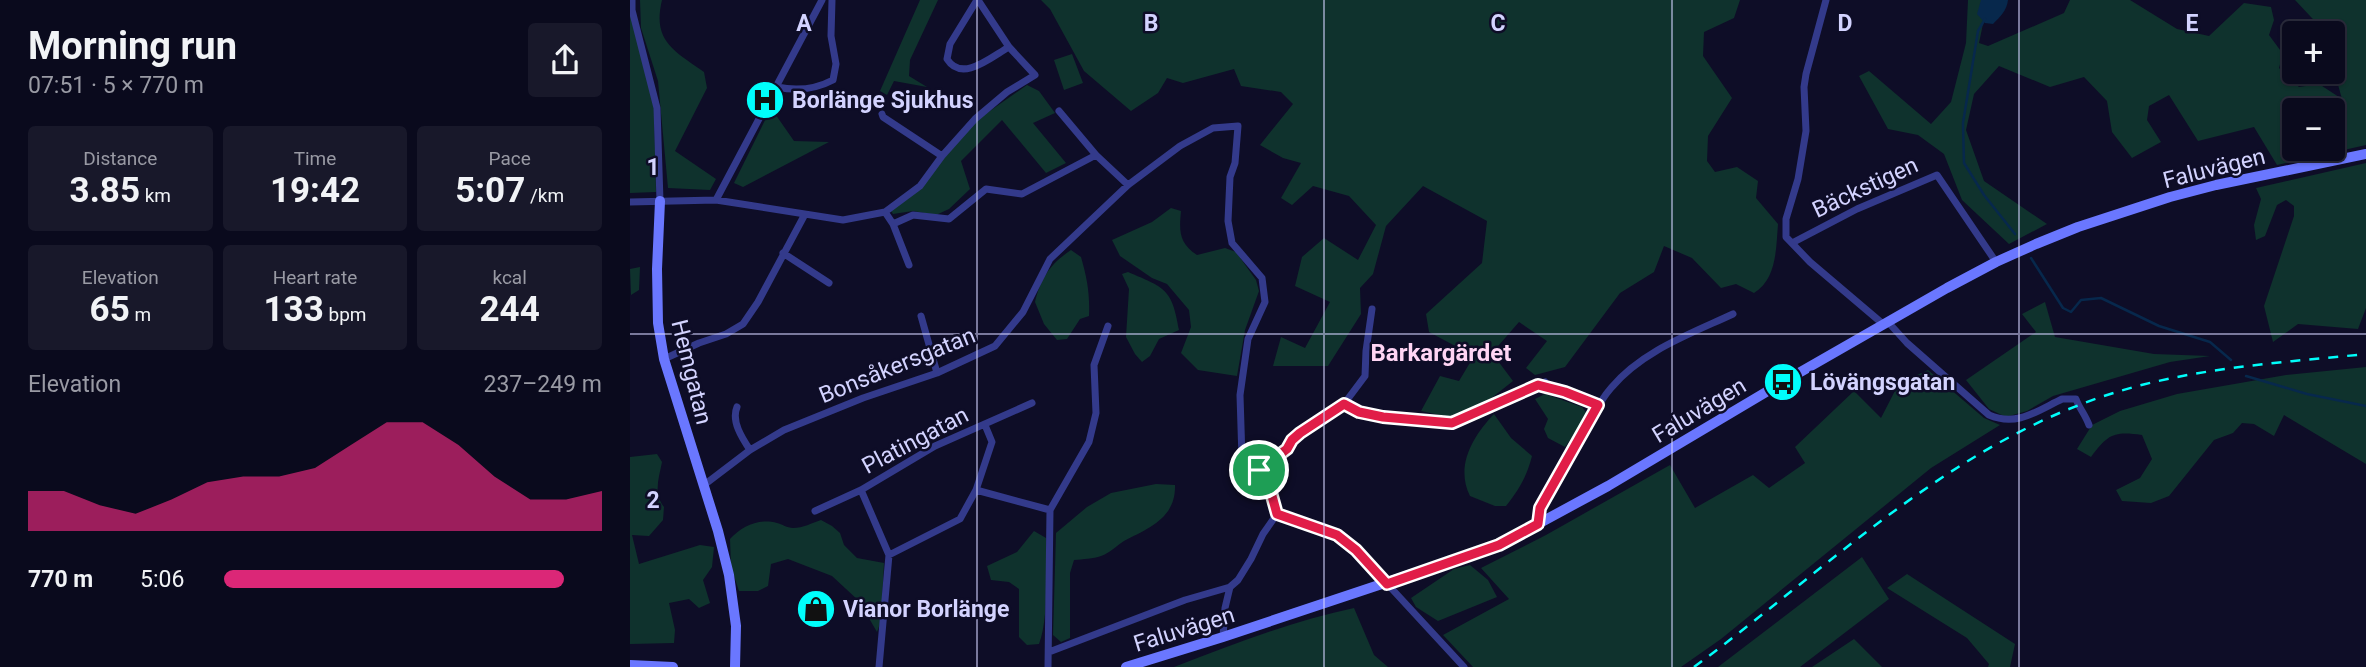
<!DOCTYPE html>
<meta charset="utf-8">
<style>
body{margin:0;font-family:Roboto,sans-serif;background:#18182a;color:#f1f3f6;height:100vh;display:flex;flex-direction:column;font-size:26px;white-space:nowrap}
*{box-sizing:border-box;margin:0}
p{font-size:23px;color:#999aa4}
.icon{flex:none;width:38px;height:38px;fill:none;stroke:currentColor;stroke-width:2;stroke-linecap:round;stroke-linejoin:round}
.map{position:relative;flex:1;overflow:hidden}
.panel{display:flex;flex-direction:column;background:#0a0a1d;width:630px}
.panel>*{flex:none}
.controls{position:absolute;left:1652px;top:21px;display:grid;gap:14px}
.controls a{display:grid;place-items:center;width:63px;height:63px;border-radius:7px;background:#0a0a1d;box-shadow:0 2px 5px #0004,0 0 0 2px #2a2b3b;font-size:35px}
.pin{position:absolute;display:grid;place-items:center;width:60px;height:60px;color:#fff;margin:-30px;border:4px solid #fff;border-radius:50%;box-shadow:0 2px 7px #0007}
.round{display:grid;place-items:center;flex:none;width:74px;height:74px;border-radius:7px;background:#18182a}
.summary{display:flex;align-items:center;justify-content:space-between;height:119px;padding:0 28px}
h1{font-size:38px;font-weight:700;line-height:52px}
.metrics{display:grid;grid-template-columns:repeat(3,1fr);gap:10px;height:119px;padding:7px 28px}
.metrics div{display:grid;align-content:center;border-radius:7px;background:#18182a;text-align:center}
.metrics b{font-size:35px;font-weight:700}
.metrics small{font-size:19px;font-weight:400}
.metrics p{font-size:19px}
.chart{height:196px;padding:14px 28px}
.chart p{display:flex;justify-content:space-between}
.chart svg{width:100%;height:126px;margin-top:7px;fill:#db2777;opacity:.7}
ul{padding:0 28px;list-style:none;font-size:23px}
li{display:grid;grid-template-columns:112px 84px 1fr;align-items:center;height:52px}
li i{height:18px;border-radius:9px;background:#db2777}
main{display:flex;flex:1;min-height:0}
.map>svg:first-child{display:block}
.green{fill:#0f322d;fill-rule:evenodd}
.water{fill:#07284c}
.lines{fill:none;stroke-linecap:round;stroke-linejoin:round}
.stream{stroke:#07284c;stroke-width:2.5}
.street{stroke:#333a8b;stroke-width:7}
.secondary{stroke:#6a77ff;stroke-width:10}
.rail{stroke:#00fefb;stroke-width:2.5;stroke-dasharray:10 9;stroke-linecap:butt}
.route-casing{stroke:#fff;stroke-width:14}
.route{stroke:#e11d48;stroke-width:9}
.grid{fill:none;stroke:#d3d3ff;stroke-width:2;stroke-opacity:0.55}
.labels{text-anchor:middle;stroke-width:5;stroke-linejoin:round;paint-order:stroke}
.poi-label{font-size:23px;font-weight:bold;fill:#d3d3ff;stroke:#0e0d27;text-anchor:start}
.street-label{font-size:23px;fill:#d3d3ff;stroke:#0e0d27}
.neighbourhood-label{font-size:24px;font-weight:bold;fill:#ffd5f4;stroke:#0e0d27}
.grid-label{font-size:23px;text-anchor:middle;font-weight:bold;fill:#d3d3ff;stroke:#0e0d27;stroke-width:5;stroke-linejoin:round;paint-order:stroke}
</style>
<main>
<section class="panel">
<div class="summary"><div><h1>Morning run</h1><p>07:51 · 5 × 770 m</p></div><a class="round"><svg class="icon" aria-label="share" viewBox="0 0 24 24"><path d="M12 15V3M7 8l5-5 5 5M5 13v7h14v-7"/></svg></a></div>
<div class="metrics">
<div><p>Distance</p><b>3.85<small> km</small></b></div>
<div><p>Time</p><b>19:42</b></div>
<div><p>Pace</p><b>5:07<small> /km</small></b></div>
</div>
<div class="metrics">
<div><p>Elevation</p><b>65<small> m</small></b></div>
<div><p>Heart rate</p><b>133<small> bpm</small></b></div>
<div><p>kcal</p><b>244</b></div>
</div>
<div class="chart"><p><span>Elevation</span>237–249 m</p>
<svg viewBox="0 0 160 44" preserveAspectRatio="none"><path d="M0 44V30L10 30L20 35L30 38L40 33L50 27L60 25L70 25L80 22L90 14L100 6L110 6L120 14L130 25L140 33L150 33L160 30V44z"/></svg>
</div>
<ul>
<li><b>770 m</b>5:06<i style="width:90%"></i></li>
</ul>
</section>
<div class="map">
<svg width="1736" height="667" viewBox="0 0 1736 667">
<rect width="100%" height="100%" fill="#0e0d27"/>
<path class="green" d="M10 0H32C22 41 44 51 74 72L77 88 45 151 86 179 80 190 38 188 28 81 11 28Z
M290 0H308L280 60 279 76 297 87 264 81 257 95 250 91Z
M411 0H1110L1104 18 1074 32 1073 56 1102 98 1078 136 1077 161 1085 172 1107 167 1128 181 1126 198 1148 224C1146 248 1147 279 1124 293L1106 284 1091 288 1062 258 1034 246 1024 272 990 293 935 367 905 375 896 368 917 341 889 322 862 353 883 381 859 400 819 417 791 411 810 376 829 381 844 356 799 332 796 314 852 263 857 221 793 186 756 226 743 274 730 288 731 314 698 366H643L651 337 675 348 700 302 665 286 672 257 694 238 728 260 746 225 719 196 683 186 662 205 651 198 671 163 653 158 630 145 663 104 651 92 611 86 604 69 553 83 537 78 528 93 501 111 454 71 420 9Z
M1338 0H1358L1349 43 1358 46 1434 13 1440 0H1500L1547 29 1579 36 1614 3 1641 7 1644 20 1639 35 1653 54 1649 68 1669 87 1689 84 1712 99 1705 74 1702 72 1703 65 1715 54 1703 41V33H1696L1665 0H1736V145L1647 165 1624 127 1568 141 1539 95 1519 106 1517 120 1531 142 1502 158 1482 132 1477 101 1454 77 1420 87 1369 66 1344 94 1336 130 1354 181 1417 224 1379 244 1332 200 1314 154 1288 135 1258 129 1229 76 1239 71 1301 124 1321 102 1336 43ZM1664 110H1703V149H1664Z
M0 12 24 107 26 192 0 193Z
M442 54 453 83 434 90 424 60Z
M397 85 409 91 425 113 403 123 436 163 416 173 372 120 331 161 340 189 319 209 306 215 283 211 263 214 261 211 315 157 347 120Z
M141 108 164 141 199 142 113 187 104 183Z
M1736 163V308L1728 329 1668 324 1643 342 1634 306 1664 216V206L1656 200 1647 205 1635 236 1626 240 1624 225 1631 199 1626 188Z
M541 208 551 211C549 231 549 243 567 255L595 248 606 252 626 280 629 291 615 330 607 376 568 370 551 353 561 327 559 310 537 284 522 278 490 256 482 240 522 222Z
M441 250 451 257C457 278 460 293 459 316L450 319 437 339 427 340 414 324 405 302C411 278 420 264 441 250Z
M10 267 9 290 1 295 0 269Z
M498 272C535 288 542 288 549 330L529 339 520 356 512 362 505 354 496 337 499 289 492 274Z
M1415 302 1425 337 1524 354 1580 356 1540 362 1423 396 1397 411 1376 417 1359 409 1336 380 1406 332 1392 314Z
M1736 367V464L1654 415 1644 436 1624 424 1612 423 1603 433 1584 440 1539 496 1521 503 1492 501 1486 490 1510 478 1522 459 1512 435C1484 431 1478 434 1461 457L1447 449 1462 425 1490 411 1547 394 1656 375Z
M1298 370 1354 418 1370 425 1301 468 1091 639 1051 667H843L813 635 879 599 851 568 916 535 1040 465 1065 508 1123 475 1139 488 1175 463 1165 447 1224 391 1251 418 1269 383Z
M915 394 952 407 958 415 935 447 918 438 914 429 918 419 905 399Z
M864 414 881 438 902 456C897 476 889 490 876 506H865L840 496C825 466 843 436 864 414Z
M27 454 32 462C29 478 23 493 34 507L33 520 19 536 2 535 9 564 70 545 84 547 82 567 73 580 80 603 69 608 59 599 39 603 45 630 44 643 0 644V457Z
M526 484 545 485C546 518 519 528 494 541 486 546 480 553 471 556 463 559 453 559 444 560L440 573V638L431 642 423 635 426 533 457 507 481 493Z
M191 520 202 526 210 533 214 545 227 558 254 563 251 621 247 632 229 601 202 576 158 559 141 564 138 586 128 591H109L101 567 100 539C112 526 129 518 147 523 152 524 157 528 163 528 173 528 182 523 191 520Z
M404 531 416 538C416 567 419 618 409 644L397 645 389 637V589L379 582 361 580 357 566 387 552Z
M1232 557 1259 599 1170 667H1088Z
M840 565 858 580 867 597 808 621 786 607 781 598 824 569Z
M1277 574 1385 644 1380 667H1358L1359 664 1337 638 1257 588Z
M724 608 744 655 758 667H544C604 644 662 621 724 608Z
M1224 639 1252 667H1182Z"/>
<path class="water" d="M1351 0H1378C1377 10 1370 17 1363 24L1355 23 1347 14Z"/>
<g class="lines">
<path class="stream" d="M1355 19 1348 31 1333 123 1334 163 1354 195 1385 234
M1401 258 1433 308 1441 312 1451 300 1471 298 1529 326 1580 342 1601 360
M1616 376 1677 394 1736 406"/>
<path class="street" d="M2 0V10L27 108 30 201
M347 0 320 44 317 59C332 83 361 57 379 47
M1196 0 1176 74 1174 87 1176 131 1168 179 1156 219V237L1180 262 1253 324
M147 87C166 91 186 89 203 80L206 64 201 36 202 0
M429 111 466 155
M252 114 253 117 312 156
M86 200 192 0
M0 202 86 200 213 220 255 212 290 186 312 156 345 119 377 92 405 75 379 47 348 0
M255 212 263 224 283 215 319 219 356 189 392 194 466 155 498 185
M263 224 279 265
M1162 243 1227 209 1307 175 1366 262
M153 253 199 283
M291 316 307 373
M1258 322 1277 343 1359 415C1387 427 1407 411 1432 399H1446C1449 408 1455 414 1459 425
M34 359 69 343 96 334 113 324 128 302 174 216
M908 385 935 392 968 405
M714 404 735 376 736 351 742 309
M107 407C101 421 112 438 120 450
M629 470 657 449 662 440 670 433 714 404 728 412 753 417 822 423 915 382
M74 485 120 450 154 430 233 398 307 373 365 346 393 312 420 259 498 185 550 146 583 128 608 126 605 163 600 177 598 221 602 243 632 278 635 302 618 339 610 395 612 459 618 470H629L642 496 647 514 707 535 726 550 834 667
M231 490 259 555 249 667
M346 490 420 510
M185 511 231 490 305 446 402 403
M908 524C912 495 930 471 945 447 958 428 965 406 981 388 1012 351 1060 334 1103 314
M259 555 330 519 346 490 362 442 355 425
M593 637 595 608 600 587 608 580 621 559 633 534 647 514
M419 652 555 600 600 587
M418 667 420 510 459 442 466 413 464 365 478 326"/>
<path class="secondary" d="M30 201 27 269 28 323 34 359 88 531 99 575 106 626 105 667
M0 665 43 667
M496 667 593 637 869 545 978 486 1153 382 1317 288 1366 262 1406 244 1448 227 1540 197 1586 185 1736 154"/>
<path class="rail" d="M1064 667C1196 570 1315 449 1474 396 1558 368 1648 363 1736 354"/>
</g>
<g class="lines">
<g class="route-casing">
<path id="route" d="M908 385 935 392 968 405 910 508 908 524 869 545 757 584 726 550 707 535 647 514 642 496 629 470 657 449 662 440 670 433 714 404 729 412 753 417 822 423Z"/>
</g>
<use href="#route" class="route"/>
</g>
<path class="grid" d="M347 0V667M694 0V667M1042 0V667M1389 0V667M0 334H1736"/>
<defs>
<g id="hospital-disc" transform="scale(2.0125)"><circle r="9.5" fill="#00fefb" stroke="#0e0d27"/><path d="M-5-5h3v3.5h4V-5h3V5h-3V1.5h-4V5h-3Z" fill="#111"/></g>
<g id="bus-disc" transform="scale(2.0125)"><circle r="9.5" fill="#00fefb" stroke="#0e0d27"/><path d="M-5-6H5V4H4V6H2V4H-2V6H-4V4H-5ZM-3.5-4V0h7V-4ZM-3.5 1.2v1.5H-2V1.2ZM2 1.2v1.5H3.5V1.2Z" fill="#111"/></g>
<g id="shop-disc" transform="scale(2.0125)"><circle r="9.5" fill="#00fefb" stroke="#0e0d27"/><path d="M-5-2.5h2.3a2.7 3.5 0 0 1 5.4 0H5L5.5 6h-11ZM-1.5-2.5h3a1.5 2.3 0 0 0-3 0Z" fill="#111"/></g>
</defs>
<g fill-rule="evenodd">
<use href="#hospital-disc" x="135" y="100"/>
<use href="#bus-disc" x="1153" y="382"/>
<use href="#shop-disc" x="186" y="609"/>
</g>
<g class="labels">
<g class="poi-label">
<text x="162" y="108">Borlänge Sjukhus</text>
<text x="1180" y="390">Lövängsgatan</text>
<text x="213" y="617">Vianor Borlänge</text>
</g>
<g class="street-label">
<text transform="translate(1584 168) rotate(-14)" y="8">Faluvägen</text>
<text transform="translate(1235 187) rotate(-25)" y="8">Bäckstigen</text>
<text transform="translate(267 365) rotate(-22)" y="8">Bonsåkersgatan</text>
<text transform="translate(62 372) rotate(76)" y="8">Hemgatan</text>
<text transform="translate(1069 410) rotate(-31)" y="8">Faluvägen</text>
<text transform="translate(285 440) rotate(-28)" y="8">Platingatan</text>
<text transform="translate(554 629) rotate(-17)" y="8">Faluvägen</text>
</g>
<g class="neighbourhood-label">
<text x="811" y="361">Barkargärdet</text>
</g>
</g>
<g class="grid-label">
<text x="174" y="31">A</text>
<text x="521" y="31">B</text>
<text x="868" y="31">C</text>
<text x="1215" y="31">D</text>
<text x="1562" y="31">E</text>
<text x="23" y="175">1</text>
<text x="23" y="508">2</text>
</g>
</svg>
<div class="controls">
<a>+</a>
<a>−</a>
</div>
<div class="pin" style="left:629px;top:470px;background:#1e9e55"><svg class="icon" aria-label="arrive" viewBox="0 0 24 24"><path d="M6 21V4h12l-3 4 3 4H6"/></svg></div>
</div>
</main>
